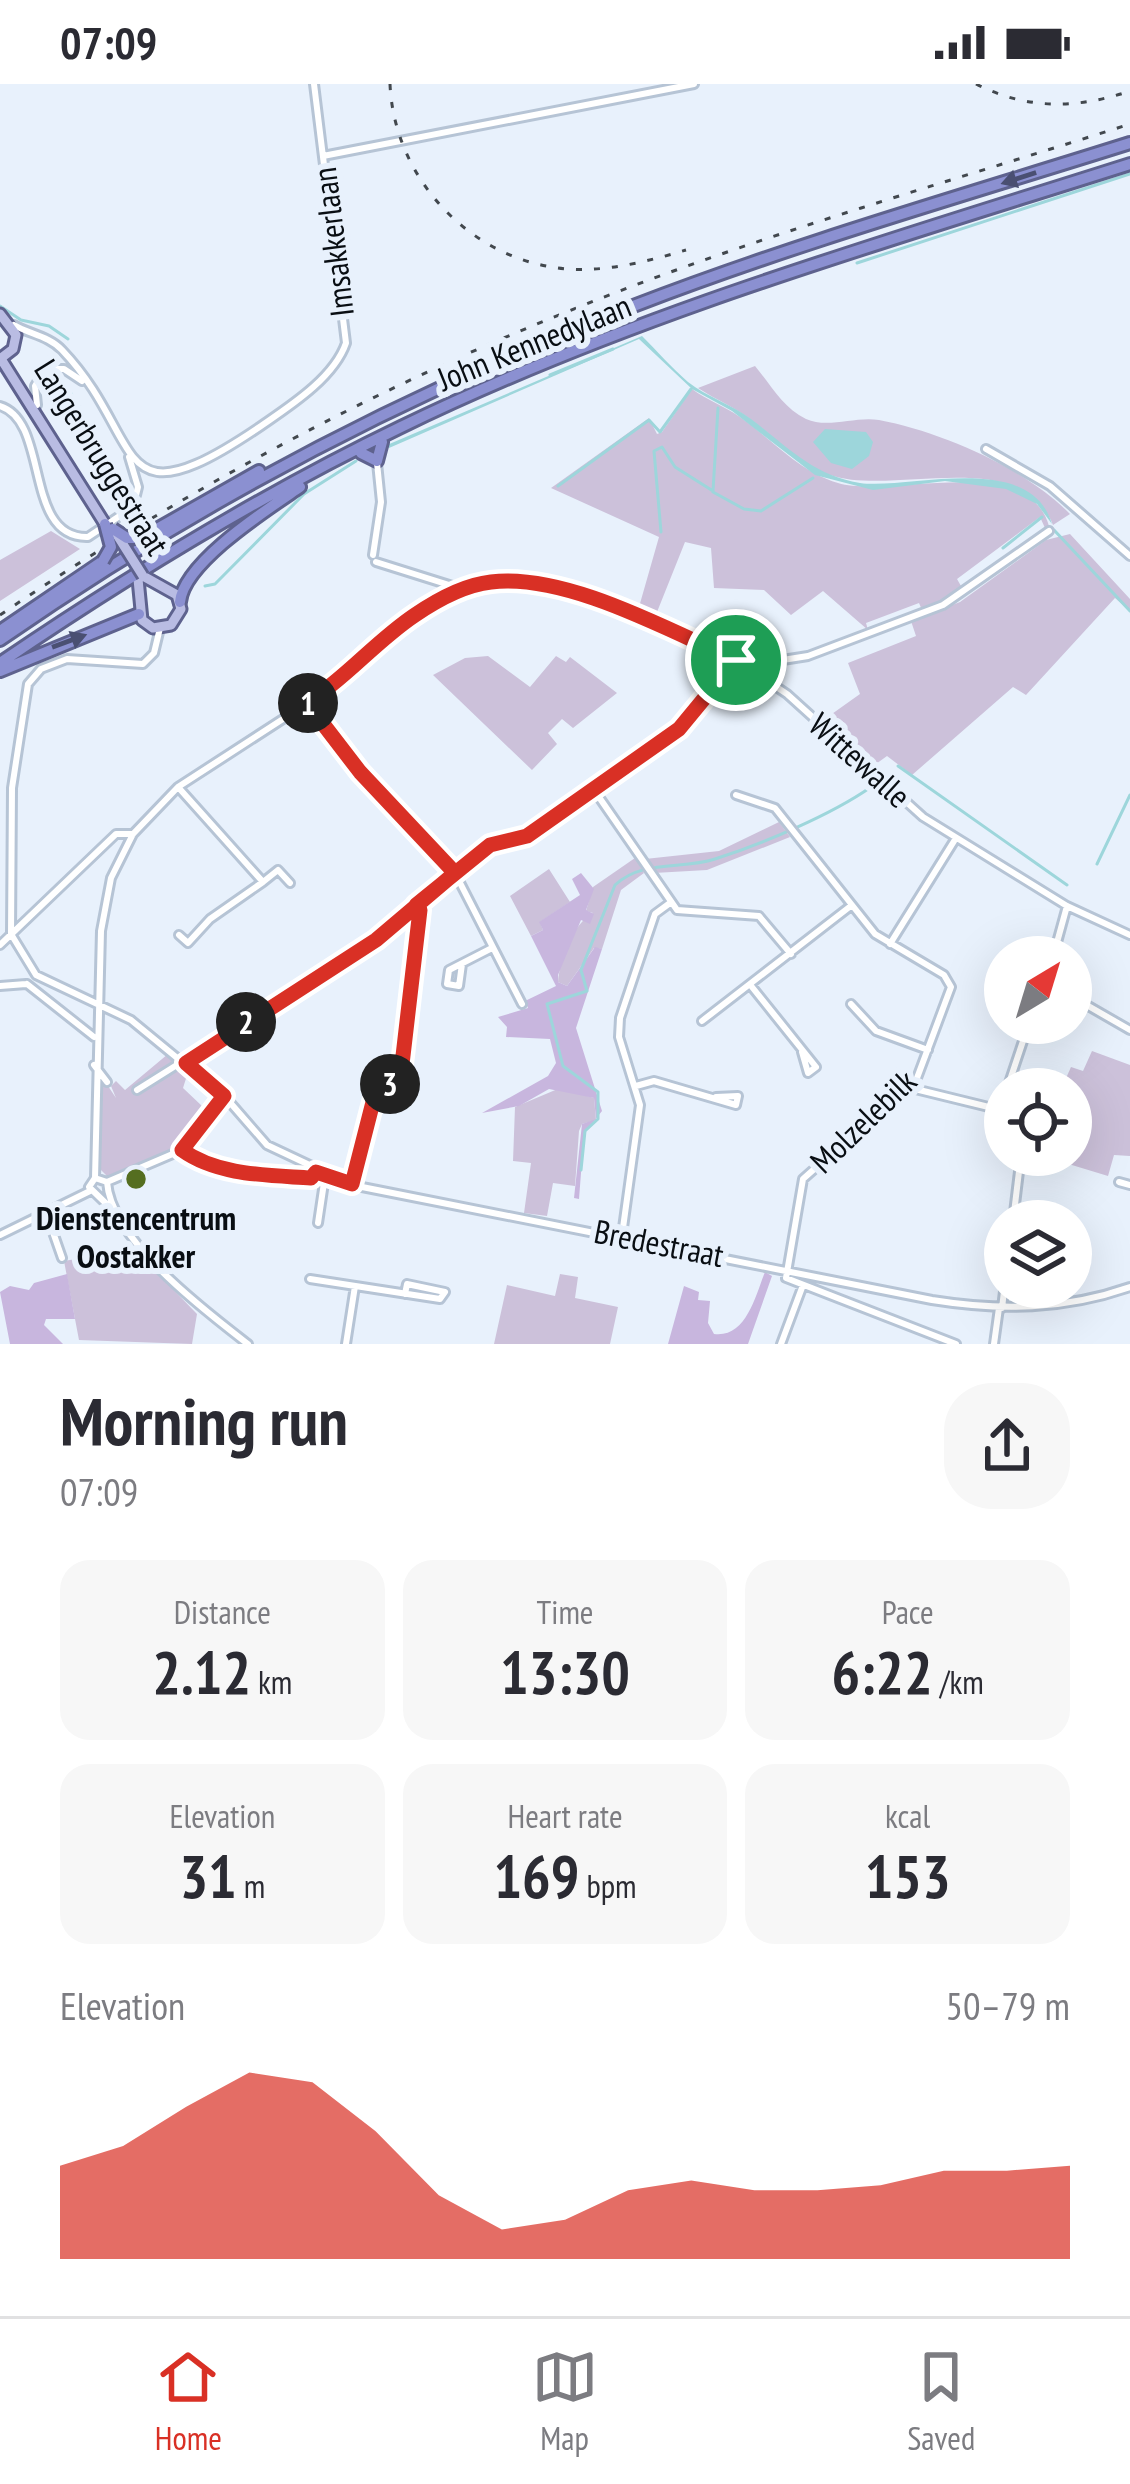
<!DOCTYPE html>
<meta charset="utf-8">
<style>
body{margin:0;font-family:"PT Sans Narrow",sans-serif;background:#f7f7f7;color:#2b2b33;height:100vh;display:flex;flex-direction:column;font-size:45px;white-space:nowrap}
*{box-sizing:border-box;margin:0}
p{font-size:39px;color:#7c7c81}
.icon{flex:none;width:66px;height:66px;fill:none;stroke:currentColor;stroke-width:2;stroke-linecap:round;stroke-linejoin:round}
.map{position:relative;height:1260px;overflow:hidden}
.drawer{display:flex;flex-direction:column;background:#fff;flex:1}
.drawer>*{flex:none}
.needle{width:78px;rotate:38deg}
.fabs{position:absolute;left:984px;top:852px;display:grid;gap:24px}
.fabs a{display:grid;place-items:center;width:108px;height:108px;border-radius:50%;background:#fff;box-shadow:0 12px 48px #0002;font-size:60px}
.pin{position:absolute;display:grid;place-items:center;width:102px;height:102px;color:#fff;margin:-51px;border:6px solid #fff;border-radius:50%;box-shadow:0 3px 12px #0007}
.km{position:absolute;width:60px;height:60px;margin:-30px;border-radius:50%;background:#222;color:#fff;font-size:33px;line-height:60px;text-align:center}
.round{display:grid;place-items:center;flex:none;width:126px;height:126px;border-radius:48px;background:#f7f7f7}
.headline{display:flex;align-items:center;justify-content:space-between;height:204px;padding:0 60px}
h1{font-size:66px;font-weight:700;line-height:90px}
.figures{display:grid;grid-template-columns:repeat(3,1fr);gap:18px;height:204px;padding:12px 60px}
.figures div{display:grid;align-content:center;border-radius:30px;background:#f7f7f7;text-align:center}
.figures b{font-size:60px;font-weight:700}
.figures small{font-size:33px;font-weight:400}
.figures p{font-size:33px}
.chart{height:336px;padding:24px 60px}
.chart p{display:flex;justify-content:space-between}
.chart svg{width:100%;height:216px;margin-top:12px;fill:#d93025;opacity:.7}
.status{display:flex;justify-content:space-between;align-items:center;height:84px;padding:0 60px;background:#fff;direction:ltr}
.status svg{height:33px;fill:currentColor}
.tab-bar{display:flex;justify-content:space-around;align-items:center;height:168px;border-top:3px solid #e1e1e2;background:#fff;font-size:33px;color:#7c7c81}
.tab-bar a{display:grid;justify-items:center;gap:6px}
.tab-bar .active{color:#d93025}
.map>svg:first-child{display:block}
.green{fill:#ccc1da}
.forest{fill:#c8b6de}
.water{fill:#9dd6db}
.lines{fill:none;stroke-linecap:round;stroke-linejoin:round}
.stream{stroke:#9dd6db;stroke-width:3}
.minor-casing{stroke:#b6c4d5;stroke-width:12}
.major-casing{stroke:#5e628e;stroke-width:15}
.highway-casing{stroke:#5e628e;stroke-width:16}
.minor{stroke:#fff;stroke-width:6}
.major{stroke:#b9bce3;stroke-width:9}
.highway{stroke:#8b90d1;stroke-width:10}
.rail{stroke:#42484e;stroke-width:3;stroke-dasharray:6 12;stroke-linecap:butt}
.major-bridge-casing{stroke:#5e628e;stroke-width:15;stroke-linecap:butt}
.highway-bridge-casing{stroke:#5e628e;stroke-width:16;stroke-linecap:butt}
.major-bridge{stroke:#b9bce3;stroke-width:9}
.highway-bridge{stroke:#8b90d1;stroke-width:10}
.oneway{fill:#4a4f72}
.route-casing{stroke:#fff;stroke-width:24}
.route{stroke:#d93025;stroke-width:15}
.poi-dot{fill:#556e20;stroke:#e8f1fc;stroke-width:4.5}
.labels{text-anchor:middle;stroke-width:12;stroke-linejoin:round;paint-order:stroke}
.street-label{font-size:33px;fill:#090e13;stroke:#e8f1fc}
.poi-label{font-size:33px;font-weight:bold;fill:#090e13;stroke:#e8f1fc}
</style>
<div class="status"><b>07:09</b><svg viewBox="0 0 49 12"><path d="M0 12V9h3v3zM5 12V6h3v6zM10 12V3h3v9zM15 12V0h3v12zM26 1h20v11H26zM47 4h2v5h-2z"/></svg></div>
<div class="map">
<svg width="1130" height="1260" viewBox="0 0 1130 1260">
<rect width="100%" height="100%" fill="#e8f1fc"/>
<path class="green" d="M755 282C771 301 783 324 806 335 828 345 855 332 879 336 942 348 1025 384 1070 430L1053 441C1021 360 893 413 830 391 799 381 779 357 754 338 737 324 716 316 698 304Z
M692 305C707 316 724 322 740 333 773 356 798 387 838 399 890 415 1028 367 1049 442L1045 444 1040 433 957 495 961 502 941 520 922 526 919 519 866 539 868 546 823 507 791 531 764 506 714 504 711 464 685 458 655 533 637 530 659 453 551 404 649 334 657 350 662 348Z
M51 447 80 465 0 517V476Z
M1070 450 1130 515V527L1115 514 1026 611 1013 603 912 691 887 672 869 685 822 637 860 610 848 579 916 552 911 537 960 518 1046 456Z
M488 572 530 603 556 572 566 578 570 573 617 609 573 644 562 635 548 649 557 660 532 686 433 591 465 574Z
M779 738 790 753 707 786 654 789 645 775 719 767Z
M635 774 644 789 621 806 602 865 594 864 567 902 558 898C560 875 572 841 593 829L586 827 593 803Z
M549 785 570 818 540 838 543 846 531 852 510 812Z
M1092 967 1130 981V1072L1114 1071 1108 1092 1039 1071H1071V1005H1012L1017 986 1063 1001 1071 983 1083 987Z
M168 970 189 985 183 1004 202 1022 209 1020 178 1065 108 1093 99 1084 100 990 116 1014 111 1002 116 997 125 1006Z
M560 1004 594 1014 596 1036 582 1040 579 1047 575 1102 553 1099 547 1132 524 1129 531 1079 513 1077 515 1023Z
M134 1165 197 1230 192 1260 79 1256 64 1177Z
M560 1190 578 1193 575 1214 618 1223 610 1260H494L507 1201 555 1212Z"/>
<path class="forest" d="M581 789 594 805 586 826 594 830 590 840 581 836 558 891V898L567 902 595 863 602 865 576 944 602 1027 584 1050 579 1115 574 1114 582 1040 596 1035 594 1014 549 1005 519 1022 482 1029 548 992 556 979 550 955 506 953 507 943 498 933 528 924 525 917 556 902 531 852 543 846 539 838 580 811 572 795Z
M765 1188 772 1192 748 1260H668L684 1202 699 1208 698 1216 710 1217 708 1239 714 1250C746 1254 755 1213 765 1188Z
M67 1190 75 1235H46L44 1241 63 1260H10L0 1208 10 1202 29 1206 34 1199Z"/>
<path class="water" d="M642 252C657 267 672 284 688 298 707 313 731 320 751 335 788 363 812 391 860 399 909 406 1030 366 1052 440L1037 420 1006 405 945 397 873 406 815 391 732 327 692 305 639 255 389 364 387 361Z
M825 345 866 348 873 358 869 372 852 385 831 379 813 358Z"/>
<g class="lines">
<path class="stream" d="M857 179 1130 90
M0 222 21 236 49 242 68 255
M550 291 613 265
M64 298 129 403
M558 402 649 336 660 348 691 305
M713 408 744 425 761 427 813 394
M1054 446 1130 527
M661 448 654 367 662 363 675 383 713 407 718 324
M1003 464 1042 433
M205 502 215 500 304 410 356 377
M898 682 1067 801
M1097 780 1130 711
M581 1086 585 1047 598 1035V1008L563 982 547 920 587 907 581 886 615 801C643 775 681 786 715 775 762 760 831 731 871 703"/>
<g class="minor-casing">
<path id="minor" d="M323 72 694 0
M14 241C29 250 49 252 62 266 147 355 108 446 261 342 290 322 334 294 346 259L314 0
M37 321 35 302 45 285H64L82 297
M0 322C50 337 23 455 88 453L133 423 138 403 129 373
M986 365 1050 402 1130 472
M373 471 381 418 377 379
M376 478 462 505
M160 544 154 569 143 580 67 575 41 585 28 600 12 704 11 850 36 891 131 936 227 1015 267 1061 352 1101 932 1216C1001 1227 1064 1226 1130 1203
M759 588 770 578 808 572 943 521 1049 447
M307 619 360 688 455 789 522 920
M178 703 263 798 210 835 188 859 179 851
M592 703 677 826 759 832 791 870
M736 711 775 724 875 850 944 891 951 903 917 994 803 1095 786 1194 956 1260
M263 798 278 786 290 799
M890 860 956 754
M0 861 116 750H133
M1053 873 1067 822
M462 880 459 902 447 900 449 886 492 864
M27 900 94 953
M0 902 26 900
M752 903 816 983
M1071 912 1130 946
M851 920 876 947 928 966
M702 937 852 821
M802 968 808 989 816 983
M94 981 107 998
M636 1002 654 997 736 1021
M907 1003 1005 1027
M1007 1005 1029 939
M137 1006 376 856 490 761 527 752 679 645 736 576
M716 1013 738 1012 736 1021
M182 1066C217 1092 269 1092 311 1094L316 1087
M95 1094 107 1098C111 1156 204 1226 248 1260
M107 1098 182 1066 224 1012
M1119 1098 1130 1101
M352 1101 372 1018 402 989 417 822
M47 1131 62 1174
M121 1134 89 1103 95 1094 101 847 111 794 133 750 178 703 320 611 412 533 462 505 489 498 544 501 575 510 736 576 787 610 923 733 1067 822 1130 851
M1013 1137 1021 1071
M318 1139 325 1092
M0 1151 90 1107
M622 1151 640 1021 619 953 620 934 655 830 670 819
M310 1195 440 1215 445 1208 407 1200 405 1210
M1002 1224 1005 1199
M346 1260 355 1202
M781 1260 803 1201
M994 1260 999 1224"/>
</g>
<g class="major-casing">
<path id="major" d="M0 230 16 251 13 265 0 275
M1 275 105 440
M138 495 142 536 153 544 171 541 181 525 177 511 143 492"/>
</g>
<g class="highway-casing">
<path id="highway" d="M361 369 377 377 382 358
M141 454 259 387
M180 518C184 478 268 425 300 403
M0 547 103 477
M0 556C197 419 411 307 636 221 797 159 965 111 1130 59
M0 579C128 492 262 410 401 343 633 230 885 158 1130 80
M0 587 139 530"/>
</g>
<use href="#minor" class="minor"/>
<use href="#major" class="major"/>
<use href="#highway" class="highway"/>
<path class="rail" d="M390 0C394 95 471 177 567 185 607 188 649 177 686 166
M976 0C1027 26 1077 25 1130 7
M0 531C179 410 368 307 569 227 751 153 943 100 1130 40"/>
<g class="major-bridge-casing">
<path id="major-bridge" d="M114 446 143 492"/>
</g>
<g class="highway-bridge-casing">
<path id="highway-bridge" d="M113 445 127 454H141
M103 477 111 463 105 440"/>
</g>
<use href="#major-bridge" class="major-bridge"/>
<use href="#highway-bridge" class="highway-bridge"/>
</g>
<defs><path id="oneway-solid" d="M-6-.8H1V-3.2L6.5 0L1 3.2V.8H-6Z" transform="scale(3)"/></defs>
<g class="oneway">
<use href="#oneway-solid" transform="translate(1019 94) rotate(162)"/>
<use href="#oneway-solid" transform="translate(69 557) rotate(-20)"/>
</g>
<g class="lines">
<g class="route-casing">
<path id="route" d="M736 576C668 546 566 489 491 498 464 501 437 516 415 531 376 557 346 594 307 619L360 688 455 789 376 856 186 979 224 1012 182 1066C218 1092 269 1091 311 1094L316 1088 352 1100 373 1018 401 989 420 826 416 821 490 761 527 752 679 645 736 576"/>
</g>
<use href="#route" class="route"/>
</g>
<circle class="poi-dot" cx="136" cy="1095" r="12"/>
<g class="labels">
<g class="street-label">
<text transform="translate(333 158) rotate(-97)" y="12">Imsakkerlaan</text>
<text transform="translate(534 258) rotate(-22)" y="12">John Kennedylaan</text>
<text transform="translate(102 373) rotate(58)" y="12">Langerbruggestraat</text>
<text transform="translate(860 676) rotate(42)" y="12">Wittewalle</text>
<text transform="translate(863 1037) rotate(-44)" y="12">Molzelebilk</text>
<text transform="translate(659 1159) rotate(11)" y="12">Bredestraat</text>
</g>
<g class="poi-label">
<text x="136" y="1146">Dienstencentrum<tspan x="136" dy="38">Oostakker</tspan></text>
</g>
</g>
</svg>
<div class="fabs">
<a><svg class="needle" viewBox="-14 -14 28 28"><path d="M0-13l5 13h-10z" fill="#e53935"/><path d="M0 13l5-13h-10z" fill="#7c7c81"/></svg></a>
<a><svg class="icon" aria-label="locate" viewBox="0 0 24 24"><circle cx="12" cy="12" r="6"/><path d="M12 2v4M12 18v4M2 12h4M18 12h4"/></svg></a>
<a><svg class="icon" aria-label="layers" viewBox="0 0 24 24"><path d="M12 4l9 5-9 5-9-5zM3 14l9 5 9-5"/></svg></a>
</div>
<div class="pin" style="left:736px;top:576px;background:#1e9e55"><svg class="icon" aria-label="arrive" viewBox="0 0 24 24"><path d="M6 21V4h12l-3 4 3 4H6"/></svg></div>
<b class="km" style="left:308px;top:619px">1</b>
<b class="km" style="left:246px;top:938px">2</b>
<b class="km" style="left:390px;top:1000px">3</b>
</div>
<section class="drawer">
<div class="headline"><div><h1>Morning run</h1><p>07:09</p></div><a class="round"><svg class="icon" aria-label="share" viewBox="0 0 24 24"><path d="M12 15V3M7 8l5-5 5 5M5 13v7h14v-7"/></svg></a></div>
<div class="figures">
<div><p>Distance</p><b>2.12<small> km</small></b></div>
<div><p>Time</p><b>13:30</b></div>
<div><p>Pace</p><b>6:22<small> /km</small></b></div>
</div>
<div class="figures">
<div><p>Elevation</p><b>31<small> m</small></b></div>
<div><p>Heart rate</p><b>169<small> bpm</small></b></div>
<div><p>kcal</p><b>153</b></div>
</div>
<div class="chart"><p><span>Elevation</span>50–79 m</p>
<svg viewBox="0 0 160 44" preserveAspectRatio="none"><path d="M0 44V25L10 21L20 13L30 6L40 8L50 18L60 31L70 38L80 36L90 30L100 28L110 30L120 30L130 29L140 26L150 26L160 25V44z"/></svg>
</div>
</section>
<nav class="tab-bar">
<a class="active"><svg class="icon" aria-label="home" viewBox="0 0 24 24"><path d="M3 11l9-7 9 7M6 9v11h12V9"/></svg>Home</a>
<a><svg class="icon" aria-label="map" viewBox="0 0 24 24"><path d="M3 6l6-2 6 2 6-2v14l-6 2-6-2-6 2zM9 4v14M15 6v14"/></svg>Map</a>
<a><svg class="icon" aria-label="saved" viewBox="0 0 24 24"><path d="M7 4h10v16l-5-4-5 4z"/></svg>Saved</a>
</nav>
